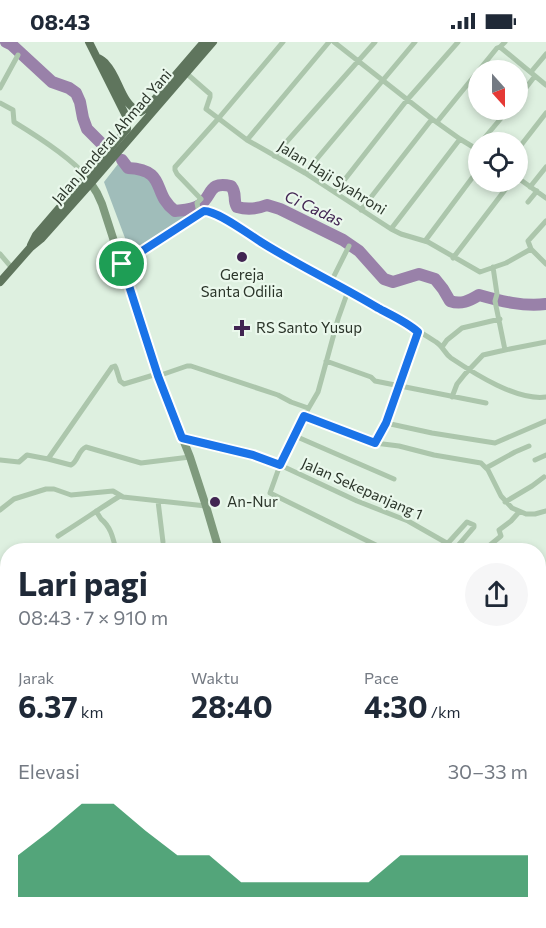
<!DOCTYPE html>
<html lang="id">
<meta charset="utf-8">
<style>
body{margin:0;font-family:Commissioner,sans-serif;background:#f6f6f7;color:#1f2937;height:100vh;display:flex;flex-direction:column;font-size:22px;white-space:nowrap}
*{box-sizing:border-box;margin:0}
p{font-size:20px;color:#747a83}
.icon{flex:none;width:33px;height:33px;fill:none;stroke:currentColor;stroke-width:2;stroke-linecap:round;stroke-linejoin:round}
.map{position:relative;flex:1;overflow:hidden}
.panel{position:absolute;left:0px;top:501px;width:546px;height:386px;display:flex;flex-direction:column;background:#fff;border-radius:24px 24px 0 0;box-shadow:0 3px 9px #0003}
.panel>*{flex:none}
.needle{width:39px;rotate:159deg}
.buttons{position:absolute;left:468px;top:18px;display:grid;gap:12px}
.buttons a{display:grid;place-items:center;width:60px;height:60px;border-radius:50%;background:#fff;box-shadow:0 3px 9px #0003;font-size:30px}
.pin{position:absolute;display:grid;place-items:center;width:51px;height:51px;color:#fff;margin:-26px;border:3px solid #fff;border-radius:50%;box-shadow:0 2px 6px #0007}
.round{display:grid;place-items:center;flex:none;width:63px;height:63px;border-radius:32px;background:#f6f6f7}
.head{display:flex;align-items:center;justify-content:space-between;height:102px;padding:0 18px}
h1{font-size:33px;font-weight:700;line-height:45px}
.metrics{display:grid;grid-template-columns:repeat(3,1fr);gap:9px;height:102px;padding:6px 18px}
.metrics div{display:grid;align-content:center}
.metrics b{font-size:30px;font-weight:700}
.metrics small{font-size:16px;font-weight:400}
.metrics p{font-size:16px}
.chart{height:168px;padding:12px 18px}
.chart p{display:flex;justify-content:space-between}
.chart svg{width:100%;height:108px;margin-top:6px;fill:#0b8043;opacity:.7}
.status{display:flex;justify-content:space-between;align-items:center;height:42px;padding:0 30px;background:#fff;direction:ltr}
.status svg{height:16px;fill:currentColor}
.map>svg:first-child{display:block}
.green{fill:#a0bdba}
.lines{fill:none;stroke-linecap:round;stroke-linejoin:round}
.stream{stroke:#9981a9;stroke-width:2}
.river{stroke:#9981a9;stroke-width:12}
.street{stroke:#acc6ac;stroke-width:5}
.secondary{stroke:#7f9a7d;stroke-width:8}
.primary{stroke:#5f755d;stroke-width:8}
.route-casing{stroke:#fff;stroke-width:12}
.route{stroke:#1a73e8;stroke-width:8}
.poi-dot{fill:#412452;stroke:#eaf8ec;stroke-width:2}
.labels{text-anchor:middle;stroke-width:4.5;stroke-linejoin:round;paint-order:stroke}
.street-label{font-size:15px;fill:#2b352a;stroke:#eaf8ec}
.poi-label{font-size:15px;fill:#2b352a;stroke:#eaf8ec;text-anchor:start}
.water-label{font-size:16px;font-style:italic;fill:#412452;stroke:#eaf8ec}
</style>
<div class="status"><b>08:43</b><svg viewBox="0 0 49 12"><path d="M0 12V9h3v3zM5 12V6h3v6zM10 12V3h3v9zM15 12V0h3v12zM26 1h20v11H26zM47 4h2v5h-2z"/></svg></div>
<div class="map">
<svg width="546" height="886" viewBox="0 0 546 886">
<rect width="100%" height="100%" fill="#def0e0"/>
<path class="green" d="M118 122 128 132 140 130 161 138 158 148C169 168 172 170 195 167V172L187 180 131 212 104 140Z"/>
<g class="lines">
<path class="stream" d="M0 868 8 866"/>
<path class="river" d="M6 0 12 3 52 40 69 46 76 51 80 60 83 76 87 87 103 103
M122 118 128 126C168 128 151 151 175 169 184 168 193 168 200 163 213 153 208 139 231 144 238 153 232 157 237 165 248 168 257 167 267 163L280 167 343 198 359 209 384 237 393 240 419 232 435 237 443 247 450 259C461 263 469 259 479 253 500 259 524 265 546 262
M0 548 8 552
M252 879 253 881 261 879
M314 879 318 886"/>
<path class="street" d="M334 0 432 77 460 97 478 108
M500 5 546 43
M531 30 546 12
M186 31 210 52V55L206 67 247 98 305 131 391 187 401 192 428 200 480 230 506 221 531 207
M0 46 18 13
M518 56 535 34
M0 61 13 68 14 80C37 94 70 115 87 135
M437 80 497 6 500 5 505 0
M247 98 329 0
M481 100 508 68
M518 107 546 71
M274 114 375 0
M305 131 415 0
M518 136 546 156
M530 145 546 125
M335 150 407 58 458 0
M528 160 537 149
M361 168 432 77
M199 171 197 161 201 157 177 132 175 128V125L218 77 283 0
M546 179 528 199 531 207 546 222
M391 187 460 97
M425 199 478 128
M0 212 12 226
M453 216 511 140
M121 222 199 171 208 169C239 184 266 204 296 221 342 247 391 271 436 300 443 304 444 311 451 316 475 332 517 359 546 355
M493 225 497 252 495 259 505 308
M331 240 349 204
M348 249 338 277 318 350 304 374 280 423 270 451 386 508
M442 305 447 298 462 286 500 277
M326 319 371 335 375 339 486 361
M158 334 187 324H191L278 353 291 360 308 366
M452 355 457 342 465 332 483 313 505 308 546 300
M304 374 375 401 399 404 434 413 481 421 488 428 501 454 512 466 526 472H535L546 469
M386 381 432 391 495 401 546 379
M295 394 394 437
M182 397 253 413 280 423 357 459 408 479 459 508
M375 401 386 381 418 290
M48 417 112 325 115 324 116 326 120 339 124 342 157 332
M0 418 19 420 27 413 48 417 71 423C78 420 78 408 86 405L141 421 190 415
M535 418 546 413
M486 426 515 410 529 404
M158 459 163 500
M505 460 532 444 544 435
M0 468 14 457 46 447H54L71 453 113 449 123 455 206 464
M96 469 101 477C111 485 113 496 116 508
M58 494C79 481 99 467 120 454
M448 501 467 480 474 483V485L456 506
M484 508 501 494 499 488 511 479 519 470
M0 534 8 543
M538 543 546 537
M538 546 546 549
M0 559 8 566
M538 568 546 574
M538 603 546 595
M538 620 546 627
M0 633 8 631
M538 678 546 680
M0 694 8 693
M538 721 546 720
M538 766 546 765
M0 774 8 781
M0 790 8 787
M538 809 546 808
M0 810 8 806
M2 831 8 845
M538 852 546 851
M88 879 90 886
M246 879 249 883 255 886
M445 879 447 886
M173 883 182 879
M19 886 38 879
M132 886 146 879
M269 886C283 882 294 878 308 880L312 886
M323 886 331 879"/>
<path class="secondary" d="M88 137 97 151 102 162 157 332 190 415 206 464 219 508
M346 879 352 886"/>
<path class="primary" d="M98 16C99 16 105 20 106 22 119 35 121 63 140 70L148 65 204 0
M31 203 36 193 127 87V76L89 0
M0 240 30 206 41 197 91 141 213 0"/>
</g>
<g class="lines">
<g class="route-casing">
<path id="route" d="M204 169C218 169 248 192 261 200 299 224 340 243 378 266 391 273 407 280 418 290L386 381 375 401 304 374 280 423 253 413 182 396 158 334 122 222Z"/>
</g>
<use href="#route" class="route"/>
</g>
<g class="poi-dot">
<circle cx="242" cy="215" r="6"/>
<path d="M239 277h6v6h6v6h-6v6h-6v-6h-6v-6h6z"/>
<circle cx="215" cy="460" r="6"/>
</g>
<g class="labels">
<g class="street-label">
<text transform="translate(112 95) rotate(-49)" y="5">Jalan Jenderal Ahmad Yani</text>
<text transform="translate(332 136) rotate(32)" y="5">Jalan Haji Syahroni</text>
<text transform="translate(362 447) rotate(24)" y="5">Jalan Sekepanjang 1</text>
</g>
<g class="poi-label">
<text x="242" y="238" text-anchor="middle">Gereja<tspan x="242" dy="17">Santa Odilia</tspan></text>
<text x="256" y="291">RS Santo Yusup</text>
<text x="227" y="465">An-Nur</text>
</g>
<g class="water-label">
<text transform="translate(314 166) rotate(25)" y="6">Ci Cadas</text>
</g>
</g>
</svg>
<div class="buttons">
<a><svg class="needle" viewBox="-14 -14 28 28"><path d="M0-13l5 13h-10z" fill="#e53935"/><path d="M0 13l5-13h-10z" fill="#747a83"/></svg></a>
<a><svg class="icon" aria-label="locate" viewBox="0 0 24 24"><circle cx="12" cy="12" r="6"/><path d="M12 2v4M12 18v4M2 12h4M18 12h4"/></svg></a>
</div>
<div class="pin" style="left:122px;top:222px;background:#1e9e55"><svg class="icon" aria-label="arrive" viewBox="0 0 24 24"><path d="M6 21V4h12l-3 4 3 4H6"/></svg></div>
<section class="panel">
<div class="head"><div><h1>Lari pagi</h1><p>08:43 · 7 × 910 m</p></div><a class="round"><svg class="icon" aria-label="share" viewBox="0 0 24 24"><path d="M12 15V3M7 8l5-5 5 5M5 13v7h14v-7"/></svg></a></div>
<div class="metrics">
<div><p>Jarak</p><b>6.37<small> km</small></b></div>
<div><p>Waktu</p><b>28:40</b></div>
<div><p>Pace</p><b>4:30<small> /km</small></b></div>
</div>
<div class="chart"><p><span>Elevasi</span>30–33 m</p>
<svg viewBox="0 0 160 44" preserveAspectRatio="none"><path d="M0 44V27L10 17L20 6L30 6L40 17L50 27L60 27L70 38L80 38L90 38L100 38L110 38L120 27L130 27L140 27L150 27L160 27V44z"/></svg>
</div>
</section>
</div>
